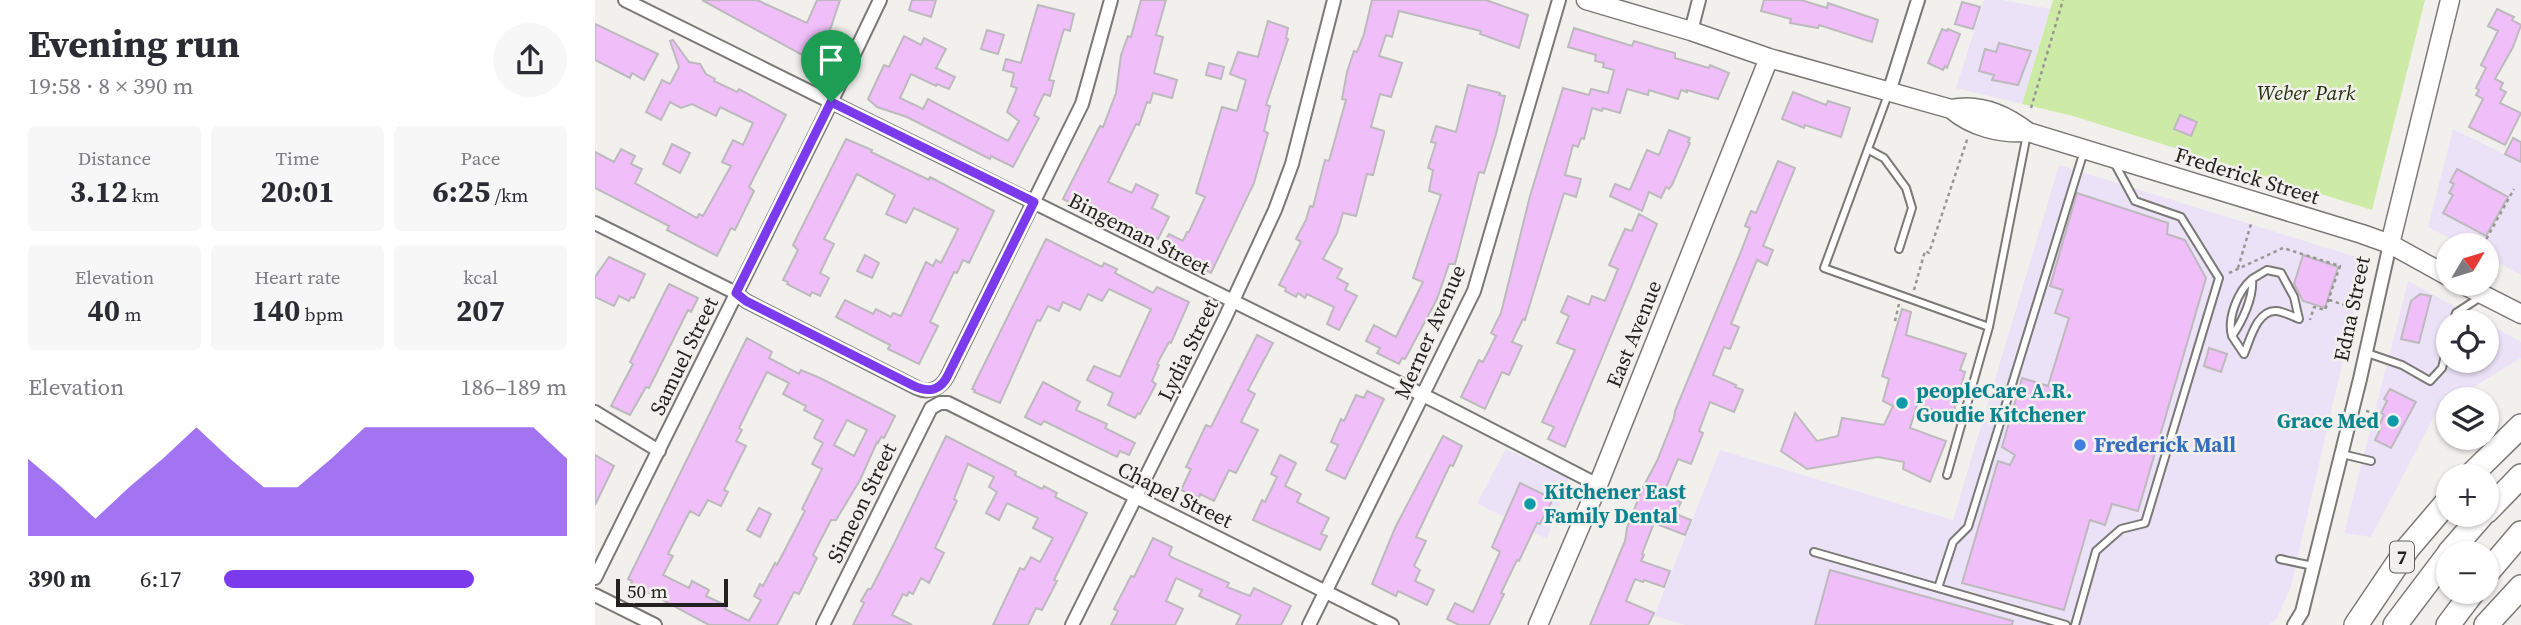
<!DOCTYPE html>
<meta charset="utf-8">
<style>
body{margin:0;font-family:"Source Serif 4",serif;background:#f7f7f7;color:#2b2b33;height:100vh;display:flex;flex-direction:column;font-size:26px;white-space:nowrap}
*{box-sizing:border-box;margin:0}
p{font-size:23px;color:#7c7c81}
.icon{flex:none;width:38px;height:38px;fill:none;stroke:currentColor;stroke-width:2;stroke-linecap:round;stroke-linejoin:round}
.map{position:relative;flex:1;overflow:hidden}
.drawer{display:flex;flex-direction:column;background:#fff;width:595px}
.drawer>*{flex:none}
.needle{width:46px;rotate:52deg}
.buttons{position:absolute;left:1841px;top:233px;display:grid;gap:14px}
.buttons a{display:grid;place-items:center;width:63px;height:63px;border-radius:50%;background:#fff;box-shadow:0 2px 5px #0004;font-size:35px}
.scale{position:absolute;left:21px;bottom:18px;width:112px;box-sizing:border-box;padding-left:7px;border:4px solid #232221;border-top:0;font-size:19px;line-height:24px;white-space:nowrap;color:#232221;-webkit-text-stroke:5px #f2f0ed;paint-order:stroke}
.pin{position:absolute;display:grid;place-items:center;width:60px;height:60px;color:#fff;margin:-72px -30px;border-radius:50% 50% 50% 0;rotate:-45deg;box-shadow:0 0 7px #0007}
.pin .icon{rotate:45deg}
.round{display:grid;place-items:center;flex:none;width:74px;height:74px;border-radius:37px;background:#f7f7f7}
.head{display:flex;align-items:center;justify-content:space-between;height:119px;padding:0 28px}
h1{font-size:38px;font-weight:700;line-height:52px}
.metrics{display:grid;grid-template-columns:repeat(3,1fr);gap:10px;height:119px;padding:7px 28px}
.metrics div{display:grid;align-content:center;border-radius:7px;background:#f7f7f7;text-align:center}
.metrics b{font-size:30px;font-weight:700}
.metrics small{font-size:19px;font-weight:400}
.metrics p{font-size:19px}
.chart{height:196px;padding:14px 28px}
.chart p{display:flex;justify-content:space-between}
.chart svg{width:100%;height:126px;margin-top:7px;fill:#7c3aed;opacity:.7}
ul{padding:0 28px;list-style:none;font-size:23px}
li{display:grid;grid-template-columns:112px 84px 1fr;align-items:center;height:52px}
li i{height:18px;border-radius:9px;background:#7c3aed}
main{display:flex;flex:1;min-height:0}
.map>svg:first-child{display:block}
.commercial{fill:#ece2f7}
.green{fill:#ceeaa7}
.building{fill:#f0bef9;stroke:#bdbabd;stroke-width:2;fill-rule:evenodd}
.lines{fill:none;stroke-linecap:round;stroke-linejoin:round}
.lane-casing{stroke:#7b7976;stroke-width:10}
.street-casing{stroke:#7b7976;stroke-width:16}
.secondary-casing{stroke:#7b7976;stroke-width:21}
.highway-casing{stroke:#7b7976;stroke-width:26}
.path{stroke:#989794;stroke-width:2.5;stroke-dasharray:3.5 3.5;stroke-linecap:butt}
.lane{stroke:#fff;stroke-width:6}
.street{stroke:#fff;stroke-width:12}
.secondary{stroke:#fff;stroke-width:18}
.highway{stroke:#fff;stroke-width:23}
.route-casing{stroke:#fff;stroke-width:14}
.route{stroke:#7c3aed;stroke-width:9}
.culture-dot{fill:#0f9aa8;stroke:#f2f0ed;stroke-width:2.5}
.shop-dot{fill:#3f7fe0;stroke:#f2f0ed;stroke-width:2.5}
.labels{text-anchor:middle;stroke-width:5;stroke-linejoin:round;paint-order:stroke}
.shield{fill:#f2f0ed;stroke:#61605e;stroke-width:2}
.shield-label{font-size:19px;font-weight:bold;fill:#232221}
.park-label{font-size:21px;font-style:italic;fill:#24320d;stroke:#f2f0ed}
.street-label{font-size:21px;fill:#232221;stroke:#f2f0ed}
.culture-label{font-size:21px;font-weight:bold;fill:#0d838f;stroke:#f2f0ed;text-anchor:start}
.shop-label{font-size:21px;font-weight:bold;fill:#366cbe;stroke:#f2f0ed;text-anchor:start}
</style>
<main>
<section class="drawer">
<div class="head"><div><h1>Evening run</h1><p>19:58 · 8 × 390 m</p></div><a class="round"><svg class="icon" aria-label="share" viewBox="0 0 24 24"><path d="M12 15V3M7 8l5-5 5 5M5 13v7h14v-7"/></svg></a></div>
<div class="metrics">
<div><p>Distance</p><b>3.12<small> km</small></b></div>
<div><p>Time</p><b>20:01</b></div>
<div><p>Pace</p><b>6:25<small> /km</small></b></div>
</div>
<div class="metrics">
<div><p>Elevation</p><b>40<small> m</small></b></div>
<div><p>Heart rate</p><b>140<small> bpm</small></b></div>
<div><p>kcal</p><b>207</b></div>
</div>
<div class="chart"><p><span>Elevation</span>186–189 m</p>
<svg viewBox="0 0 160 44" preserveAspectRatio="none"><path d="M0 44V17L10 27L20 38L30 27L40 17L50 6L60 17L70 27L80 27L90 17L100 6L110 6L120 6L130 6L140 6L150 6L160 17V44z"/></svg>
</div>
<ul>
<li><b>390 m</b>6:17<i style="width:73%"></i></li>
</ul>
</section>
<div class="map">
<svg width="1926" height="625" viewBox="0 0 1926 625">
<rect width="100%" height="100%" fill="#f2f0ed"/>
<path class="commercial" d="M1389 0H1408L1455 9 1427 104 1361 88Z
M1858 129 1926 162V275L1892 257V245H1868L1833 227Z
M1464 165 1771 260 1696 586 1682 618 1674 625H1090L1059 616 1125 450 1358 520Z
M1813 281 1889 322H1853V360H1892V323L1926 342V358L1859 399H1853V403L1843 409 1776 537 1749 533Z
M911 449 974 478 952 539 882 503Z"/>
<path class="green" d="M1458 0H1830L1777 210 1478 116 1427 104Z"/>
<path class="building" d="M107 0H162L212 23 222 0H245L236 27 218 61Z
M317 0H341L336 17 314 10Z
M546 0H571L561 35 568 37 559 73 582 80 577 98 558 93 555 103 552 102 544 125 541 124 513 182 537 193 541 184 563 195 557 208 574 217 563 239 521 218 518 225 468 199 505 126 508 127 521 93 526 55 533 36 536 37Z
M777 0H891L933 15 924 48 885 34 886 31 804 11 797 37 791 35 784 56 807 63 796 97 785 94 776 127 789 131V133L778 175 772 174 761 216 748 213 742 233 728 259 747 269 742 278 753 284 750 290 762 296 744 330 732 324 739 307 712 294 710 298 703 293 701 297 690 291 691 288 684 285 706 242 701 239 711 220 715 206 718 207 730 160 734 161 751 100 747 99 752 72 759 51 762 52 769 34Z
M1169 0H1206L1232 8 1233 3 1283 20 1277 42 1224 25 1223 28 1195 23 1196 19 1166 11Z
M1367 2 1385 7 1378 29 1360 24Z
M443 5 479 14 475 31 469 29 454 80 459 81 455 96 449 94 439 115 444 118 418 167 396 156 395 159 312 117 282 107 273 99 289 65 294 67 309 36 326 45 329 38 351 49 341 68 360 77 354 89 342 84 341 86 316 74 305 98 328 109 333 99 413 141 424 121 412 112 422 88 416 86 419 73 408 70 411 59 426 63Z
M1902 9 1919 17 1917 20 1926 25 1918 47 1900 79 1908 83 1905 89 1911 92 1905 103 1926 113 1910 145 1874 127 1888 99 1881 95 1884 90 1881 88 1891 68 1886 65 1903 31 1893 26Z
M673 21 693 28 691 38 693 39 671 105 675 106 669 131 673 133 659 183 616 273 566 249 574 234 588 241 592 232H594L610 197 601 193 627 107 642 111 651 80 635 74 643 52 663 57Z
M0 24 63 54 49 80 37 73 35 78 0 60Z
M979 28 1037 46 1039 41 1065 49 1080 53V58L1114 68 1115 65 1134 73 1123 99 1092 90V92L1086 90 1083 99 1054 90 1053 95 1032 89 1025 113 1008 108 1007 111 997 108 989 139 986 138 983 147 978 145 970 175 986 179 981 197 969 193 930 320 928 319 917 342 927 346 914 375 907 372 890 409 866 397 884 360 888 362 901 336 896 333 906 313 935 196 968 88 994 95 996 89 1013 93 1019 70 1008 67 1009 63 1000 61 1001 55 973 47Z
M1347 29 1352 31 1353 29 1365 34 1352 68 1350 66 1348 70 1333 63Z
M392 30 409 35 403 54 386 49Z
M78 40 94 62 105 64 111 74 120 79 119 81 142 92 144 89 191 115 154 187 159 191 140 230 136 228 122 256 72 230 74 226 0 188V152L19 162 26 149 40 156 36 164 47 169 40 183 102 218 104 214 108 216 136 166 127 162 138 140 148 145 158 123 125 107 121 116 97 104 86 108 75 102 66 120 51 112 67 80 75 84 84 67 75 41Z
M1404 43 1436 51 1423 85 1397 80 1399 75 1384 71 1390 49 1401 52Z
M614 63 629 67 626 79 611 75Z
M873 85 905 93 904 95 910 96 901 134 889 173 884 172 860 264H854L842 299 810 359 807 358 804 364 782 353 785 348 771 341 779 325 801 337 828 282 818 278 846 195 834 191 838 170 833 168 841 143 836 142 841 126 861 132Z
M1198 92 1231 105 1233 101 1255 108 1246 137 1210 125 1209 128 1187 119Z
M1585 115 1602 122 1596 136 1579 129Z
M1074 130 1095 138 1093 142 1095 143 1077 185 1074 189 1071 187 1066 198 1054 192 1047 211 1015 196 1020 184 1035 190 1052 150 1064 155Z
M1918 138 1926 142V162L1910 154Z
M251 139 277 150 276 152 334 180 335 177 399 211 374 263 368 260 362 273 359 272 335 322 343 326 324 364 293 349 295 345 241 317 250 300 278 314 281 309 296 317 298 313 306 316 331 262 338 266 341 260 346 263 363 229 319 208 311 223 291 214 300 195 262 174 229 239 239 244 225 273 234 278 225 296 217 292 215 296 192 284 193 282 188 280 203 250 198 245Z
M77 144 95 153 85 173 68 164Z
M1183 161 1200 168 1168 246 1178 250 1172 265 1162 260 1136 324 1144 327 1135 349 1129 347 1118 375 1141 385 1140 387 1148 390 1139 412 1115 402 1104 431 1108 433 1096 464 1083 459 1068 495 1086 502 1081 514 1096 520 1090 535 1059 523 1047 554 1049 555 1046 561 1075 571 1069 587 1049 580 1048 582 1040 579 1031 601 1059 613 1053 625H995L1030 541 1032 528 1047 489 1062 461 1079 418 1080 411 1145 254 1155 228 1150 226 1156 211 1161 213Z
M1862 169 1913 197 1891 236 1848 213 1858 195 1854 193 1859 184 1855 182Z
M1482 193 1573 223 1572 234 1590 240 1611 278 1543 511 1517 504 1510 525 1495 520 1469 610 1367 583 1403 461 1415 465 1420 455 1407 447 1427 378 1453 386 1474 318 1460 313 1468 290 1455 286Z
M1044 214 1062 224 970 447 953 439 959 427 947 422 980 350 962 343 974 316 966 312 973 296 994 305 997 296 1010 301 1023 269 1014 265 1030 229 1037 231Z
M451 239 507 267 509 263 522 269 520 273 558 293 562 287 594 302 576 343 574 342 562 364 564 365 557 381 561 384 545 414 543 413 540 418 513 405 518 393 492 380 499 366 525 377 556 309 514 289 507 301 493 294 485 310 468 302 464 311 453 306 445 321 442 320 405 403 379 392 380 390 377 389Z
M270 255 284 263 277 278 262 271Z
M1708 255 1743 267 1730 308 1708 301 1699 284Z
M14 257 50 274 39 298 36 297 34 301 24 296 19 306 0 297V277Z
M74 284 103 298 96 312 93 310 54 388 51 387 35 415 16 406 38 364 35 362Z
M1825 294 1836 296 1824 343 1806 339 1816 301Z
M1307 309 1316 312 1311 335 1371 354 1365 370 1370 372 1356 420 1323 402 1315 428 1351 441 1335 482 1308 469 1309 462 1283 457 1212 469 1186 451 1200 413 1222 441 1243 436 1247 418 1289 425 1298 406 1288 401 1294 379 1287 376Z
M662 335 678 343 653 390 660 394 646 422 663 430 641 473 634 470 619 501 605 494 604 498 586 490 596 469 591 467 611 425 616 427Z
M152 338 177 352 174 358 204 374 206 370 225 378 300 416 289 438 286 437 283 443 282 442 265 480 241 520H236L218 555 222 558 204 594 199 592 182 625H114L36 583 37 581 33 579ZM172 372 194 383 188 394 211 406 209 410 228 420 219 438 228 443 217 464 227 469 207 509 210 511 182 565 180 563 168 586 165 584 159 596 166 600 154 621 130 609 132 606 111 596 114 590 97 581 94 588 68 575 78 556 73 554 76 548 95 511 104 516 113 500 126 506 133 492 129 490 151 446 141 441 147 430 144 428ZM252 420 272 430 259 456 239 445Z
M1614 348 1632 354 1626 372 1609 366Z
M448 382 485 402 481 410 512 424 510 428 540 443 534 455 525 451 522 457 449 421 446 425 430 417Z
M1795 389 1821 402 1796 448 1780 440 1786 428 1783 427 1789 415 1786 413 1792 401 1789 399Z
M772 391 789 399 750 479 731 470 743 445 736 442 746 419 749 421 761 395 769 398Z
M351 436 421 472 420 475 447 489 449 486 462 493 460 497 492 513 459 580 462 581 447 610 441 608 433 625H398L425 568 429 570 436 557 445 562 458 538 438 528 443 518 412 503 404 520 391 513 402 492 394 487 399 477 373 464 359 499 362 501 340 548 349 553 334 583 326 578 318 594 314 592 312 596 308 594 297 615 317 625H258L269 603 266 601 273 589H276L300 542Z
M848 436 867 446 858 466 855 465 821 537 831 541 819 566 825 570 820 581 839 590 832 605 803 591 801 596 777 584 800 528Z
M0 455 19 466 0 505Z
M685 455 701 463 690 486 706 494 702 502 734 518 726 534 732 536 725 550 658 520 667 500 670 502 682 477 676 474Z
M925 483 958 499 945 524 942 523 924 561 922 560 906 593 909 594 894 625H864L852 619 860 603 878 612 905 552 897 547Z
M164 508 176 514 165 537 152 530Z
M558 538 577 547 574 555 576 557 634 583 632 587 655 596 659 588 696 606 686 625H641L646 615 604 596 607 590 581 578 571 601 588 609 580 625H516L523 611 519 609 536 576 539 577Z
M1235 570 1418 621 1417 625H1220Z"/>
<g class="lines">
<g class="lane-casing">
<path id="lane" d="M1294 92 1229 268 1394 327
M1274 150 1289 158 1311 188 1317 208 1304 249
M1858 322 1861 313 1887 296
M1637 336C1632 318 1643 291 1657 279
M1772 353 1807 365 1835 381 1847 368 1853 343
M1649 354 1637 336C1647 322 1659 297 1657 279L1672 270 1686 273 1699 297 1704 319
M1649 354C1655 340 1662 309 1682 311 1689 312 1697 316 1704 319
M1747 454 1776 461
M1352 475 1394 327 1432 134
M1219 552 1471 625
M1685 559 1718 566
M1343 588 1358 542 1373 527 1489 151
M1480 625 1501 551 1526 529 1550 523 1624 278 1586 217 1540 201 1520 164"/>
</g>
<g class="street-casing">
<path id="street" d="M30 0 846 404 1003 485
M1096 31 1104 0
M1294 92 1323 0
M0 223 141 293 151 301 322 388C334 394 346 388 352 377L487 104 516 0
M0 412 64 451
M0 578 230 115 285 0
M0 595 60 625
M228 625 336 408 345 403H353L797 625
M477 625 629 320 680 210 697 164 739 0
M714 625 879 291 964 0
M1699 625 1707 612 1765 379 1795 244"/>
</g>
<g class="secondary-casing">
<path id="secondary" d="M991 0 1096 31 1174 58 1356 109C1377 127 1405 134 1433 132L1767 234 1795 244 1853 276
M1356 109C1385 103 1410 114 1433 132
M1795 244 1855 0
M1867 284 1926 314
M943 625 1003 485 1174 58"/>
</g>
<g class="highway-casing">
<path id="highway" d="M1875 476 1926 426
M1892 511 1926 476
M1854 553 1888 514
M1892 573 1926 533
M1761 625 1813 548 1853 501
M1800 625 1853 555
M1853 625 1878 592
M1891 625 1926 587"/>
</g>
<path class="path" d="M1436 108 1468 0
M1888 245 1919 189
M1643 268 1656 224
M1634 273 1688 248 1745 266 1730 310 1719 307 1715 320
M1319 290 1330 251 1334 253 1373 137
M1734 300 1763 309
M1300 321 1304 304
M1771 411 1782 413"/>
<use href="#lane" class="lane"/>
<use href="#street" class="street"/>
<use href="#secondary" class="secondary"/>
<use href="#highway" class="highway"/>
</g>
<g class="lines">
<g class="route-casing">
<path id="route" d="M236 102 439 202 352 377C343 393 331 392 317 385L151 301 141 293Z"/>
</g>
<use href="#route" class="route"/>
</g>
<g class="culture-dot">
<circle cx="1307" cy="403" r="7"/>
<circle cx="1798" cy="421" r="7"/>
<circle cx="935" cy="504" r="7"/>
</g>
<circle class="shop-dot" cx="1485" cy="445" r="7"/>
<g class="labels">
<rect class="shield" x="1795" y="541.5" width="24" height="31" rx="5"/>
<g class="shield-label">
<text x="1807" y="564">7</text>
</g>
<g class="park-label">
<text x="1711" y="100">Weber Park</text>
</g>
<g class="street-label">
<text transform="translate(1652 176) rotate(17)" y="7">Frederick Street</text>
<text transform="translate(544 234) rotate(27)" y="7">Bingeman Street</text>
<text transform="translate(1757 309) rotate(-78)" y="7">Edna Street</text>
<text transform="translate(835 332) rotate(-66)" y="7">Merner Avenue</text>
<text transform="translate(1039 334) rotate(-68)" y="7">East Avenue</text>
<text transform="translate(593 350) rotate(-64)" y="7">Lydia Street</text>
<text transform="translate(89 356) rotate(-64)" y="7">Samuel Street</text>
<text transform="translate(580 495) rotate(26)" y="7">Chapel Street</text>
<text transform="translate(267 503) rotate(-64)" y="7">Simeon Street</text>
</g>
<g class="culture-label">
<text x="1321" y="398">peopleCare A.R.<tspan x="1321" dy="24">Goudie Kitchener</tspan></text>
<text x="1784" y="428" text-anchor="end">Grace Med</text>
<text x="949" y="499">Kitchener East<tspan x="949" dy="24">Family Dental</tspan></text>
</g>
<g class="shop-label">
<text x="1499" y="452">Frederick Mall</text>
</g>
</g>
</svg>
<div class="buttons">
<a><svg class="needle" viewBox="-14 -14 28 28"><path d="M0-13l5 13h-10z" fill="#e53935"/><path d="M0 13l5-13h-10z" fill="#7c7c81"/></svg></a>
<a><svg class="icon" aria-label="locate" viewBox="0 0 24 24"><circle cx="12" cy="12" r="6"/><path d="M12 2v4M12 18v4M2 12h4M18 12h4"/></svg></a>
<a><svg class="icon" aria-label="layers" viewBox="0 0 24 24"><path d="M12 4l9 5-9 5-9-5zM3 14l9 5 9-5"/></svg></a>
<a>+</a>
<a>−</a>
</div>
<div class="scale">50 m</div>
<div class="pin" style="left:236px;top:102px;background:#1e9e55"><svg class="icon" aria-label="arrive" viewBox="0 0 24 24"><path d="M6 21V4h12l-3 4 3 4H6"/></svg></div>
</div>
</main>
